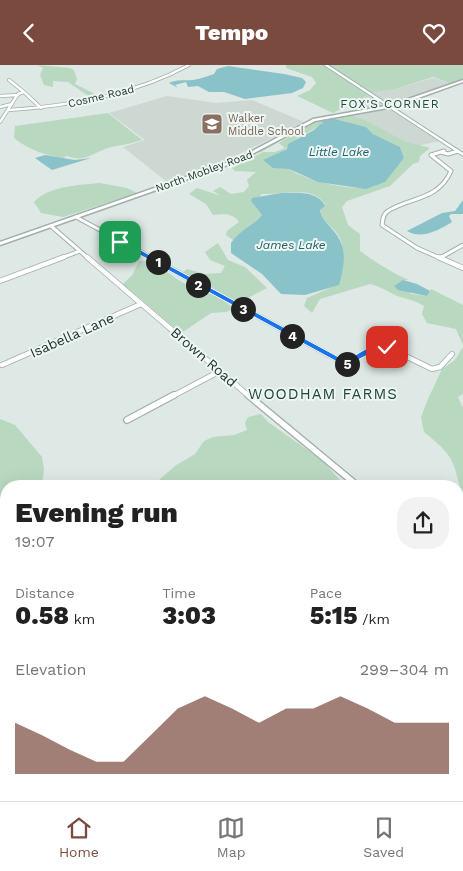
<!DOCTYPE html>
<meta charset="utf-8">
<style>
body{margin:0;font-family:"Work Sans",sans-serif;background:#f2f2f2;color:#222;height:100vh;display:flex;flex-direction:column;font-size:19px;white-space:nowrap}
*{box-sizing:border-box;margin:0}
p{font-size:16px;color:#767676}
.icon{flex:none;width:28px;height:28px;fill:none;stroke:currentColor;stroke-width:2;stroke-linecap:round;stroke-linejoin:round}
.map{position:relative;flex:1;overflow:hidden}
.panel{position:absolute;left:0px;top:415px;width:464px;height:321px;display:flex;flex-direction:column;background:#fff;border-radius:20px 20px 0 0;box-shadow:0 5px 20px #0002}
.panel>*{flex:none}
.pin{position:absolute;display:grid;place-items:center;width:42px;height:42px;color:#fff;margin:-21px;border-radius:10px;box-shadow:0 2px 8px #0006}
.km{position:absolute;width:25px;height:25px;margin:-12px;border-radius:50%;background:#222;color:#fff;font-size:14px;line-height:25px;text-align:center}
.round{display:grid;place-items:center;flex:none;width:52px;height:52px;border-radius:20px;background:#f2f2f2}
.head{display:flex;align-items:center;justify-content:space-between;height:85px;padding:0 15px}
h1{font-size:28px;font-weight:800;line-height:38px}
.figures{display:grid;grid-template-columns:repeat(3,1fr);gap:8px;height:85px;padding:5px 15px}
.figures div{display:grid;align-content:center}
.figures b{font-size:25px;font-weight:800}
.figures small{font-size:14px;font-weight:400}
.figures p{font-size:14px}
.chart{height:140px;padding:10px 15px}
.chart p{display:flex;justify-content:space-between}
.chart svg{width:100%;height:90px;margin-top:5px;fill:#7a4a3e;opacity:.7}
header{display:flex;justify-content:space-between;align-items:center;height:65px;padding:0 15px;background:#7a4a3e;color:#fff;font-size:22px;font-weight:800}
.menu{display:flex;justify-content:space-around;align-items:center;height:70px;border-top:1px solid #e0e0e0;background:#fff;font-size:14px;color:#767676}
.menu a{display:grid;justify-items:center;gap:2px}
.menu .current{color:#7a4a3e}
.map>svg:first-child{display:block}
.built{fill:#cdd8d3}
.green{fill:#b9d8c0}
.water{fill:#8ac2ca}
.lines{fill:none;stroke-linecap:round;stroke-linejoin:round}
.minor-far4-casing{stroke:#a2afaa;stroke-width:4}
.minor-far3-casing{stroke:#a2afaa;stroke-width:5}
.minor-far2-casing{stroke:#a2afaa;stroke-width:6}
.minor-far1-casing{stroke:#a2afaa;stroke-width:8}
.minor-casing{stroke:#a2afaa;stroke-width:9}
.tertiary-casing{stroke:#a2afaa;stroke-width:3}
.secondary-casing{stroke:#9fb3ab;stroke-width:2}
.minor-far4{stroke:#fff;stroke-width:2.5}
.minor-far3{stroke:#fff;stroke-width:3}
.minor-far2{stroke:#fff;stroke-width:4.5}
.minor-far1{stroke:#fff;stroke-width:5.5}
.minor{stroke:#fff;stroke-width:7}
.tertiary{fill:#fff;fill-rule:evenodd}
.secondary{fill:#fff;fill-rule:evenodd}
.route{fill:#1a73e8;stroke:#fff}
.labels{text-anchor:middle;stroke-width:4;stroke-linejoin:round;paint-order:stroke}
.far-street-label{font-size:11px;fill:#213730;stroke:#eef6f2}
.far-education-label{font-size:11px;fill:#785e54;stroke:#eef6f2;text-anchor:start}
.far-neighbourhood-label{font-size:12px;letter-spacing:1px;fill:#1f473c;stroke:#eef6f2}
.far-water-label{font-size:12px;font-style:italic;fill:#21626d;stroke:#eef6f2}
.street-label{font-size:14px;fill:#213730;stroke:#eef6f2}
.neighbourhood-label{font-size:15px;letter-spacing:1px;fill:#1f473c;stroke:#eef6f2}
</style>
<header><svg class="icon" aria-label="back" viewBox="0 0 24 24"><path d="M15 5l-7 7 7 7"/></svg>Tempo<svg class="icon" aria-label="heart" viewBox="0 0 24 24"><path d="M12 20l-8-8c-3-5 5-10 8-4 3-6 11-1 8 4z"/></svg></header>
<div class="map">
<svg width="463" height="736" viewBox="0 0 463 736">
<rect width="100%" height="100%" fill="#dee8e4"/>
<path class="built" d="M433 13 452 19 390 41 370 28 395 24Z
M369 29 387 41 364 45 352 37Z
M167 31 216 38 252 35 304 57 227 95 167 117 123 82 145 75 109 48Z
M389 43 440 76 412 82 332 51Z"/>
<path class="green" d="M37 0 70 3 74 5 77 14 75 19 95 29 90 32 68 17 53 16V22L44 20 40 10 43 3Z
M286 0H324L369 29 333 48 297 31 310 25 316 18 312 12 286 3Z
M327 0H463V15L452 19 433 12 395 24 370 28Z
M108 48 142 75C131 79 119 80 108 83 92 88 86 98 67 91L63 93C45 90 29 85 14 73L15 61Z
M345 50C368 52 385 68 407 77 414 80 422 80 430 83L420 91 419 97 413 99 390 121 347 136 342 142 348 160 360 169V186C375 197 392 208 409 215H403L411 229 427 231 431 224 463 240V280L456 264 427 258 422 249 424 241C414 234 403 234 393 229 385 225 379 221 370 219L320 234 312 248 304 241 307 233 339 219C342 208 345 184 340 173 335 162 322 158 320 145L325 140C314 119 281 130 262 129L254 139 262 150 233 175 226 170 227 166 239 157C233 148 223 149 213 150L206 139 189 129 197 123 221 131 213 126 220 122 231 129 244 127 249 121 247 115 256 107 235 106 232 103 263 87H275L285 83 279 78 314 57 261 87 251 90 312 57 325 53 322 57 324 59H320C312 67 303 68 295 75 289 81 286 85 278 88 281 93 285 100 289 104 303 115 360 129 376 120 388 114 395 102 404 93L400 82 373 69 366 62 331 53Z
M100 118 127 123 137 128 63 152 41 148 34 137C48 121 80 120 100 118Z
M218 178 228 195 245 202 267 223 248 233 234 237 206 218 182 208 187 204 205 209 221 208 225 201 210 195 205 187Z
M139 196C157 194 172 214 188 220 202 226 223 232 233 244L226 247 211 248 183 267 176 264 123 219 133 209Z
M463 282V329L458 332 463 343V426C457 418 458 412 455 404 450 387 437 378 424 367L421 352 428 334 442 304 455 295Z
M261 349 268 357 323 396 345 421H137L140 415H159L175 401 195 389 204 376 213 372 234 370 247 365 245 358 248 352Z
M0 354 15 360 42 392 44 404 42 421H6V525L0 558Z
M463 594V663L458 658V608Z"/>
<path class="water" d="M228 1 284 9 302 13 306 17 303 23 292 28 245 34 224 27H209L198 21 188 22 186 17 175 20 178 23 169 18C178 14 184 16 193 15 200 14 207 11 214 9L217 4Z
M331 53 366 62 373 69 400 82 404 93 385 117 366 124 318 117 289 104 273 103 263 95 287 84 288 79 314 65 320 59H324L321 57Z
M45 90 75 95 91 93 52 105 35 93Z
M281 128C296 128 317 125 325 141L320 145C321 153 327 158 332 164 348 181 345 199 339 220L305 230 281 229 262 209 231 188V178C239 166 252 161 262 150L251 136 252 133Z
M463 135V149H451L449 151 452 157C439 165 421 175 407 166L442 148 455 146Z
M403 215 417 219 430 226 427 231 398 225 394 221Z"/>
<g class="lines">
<g class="minor-far4-casing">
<path id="minor-far4" d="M24 27 41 43
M0 31 18 30
M0 42 12 39
M9 45C71 41 134 30 189 0
M0 57 18 29 24 27 9 15"/>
</g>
<g class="minor-far3-casing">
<path id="minor-far3" d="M441 87 448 89 458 86
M76 152 152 193
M51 161 88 193
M61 193 80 186
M440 193 417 183 382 160C383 154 383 149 388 146 409 132 438 136 451 106L431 90 444 86
M440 193 463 180"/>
</g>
<g class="minor-far2-casing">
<path id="minor-far2" d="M87 192 250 332
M149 192 346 299 375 282H387L432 304 440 302 452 289
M438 192 463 203
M440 193 442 192
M0 216 64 192
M2 300 141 239
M171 332 220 306"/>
</g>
<g class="minor-far1-casing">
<path id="minor-far1" d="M248 330 358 421
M127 355 174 330"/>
</g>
<g class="minor-casing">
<path id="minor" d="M120 730 124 736"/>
</g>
<g class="tertiary-casing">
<path id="tertiary" d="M463 15V17L393 42 315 56 239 96 0 180V177L237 94 313 54 391 40Z"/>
</g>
<g class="secondary-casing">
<path id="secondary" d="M324 0H328L463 88V91Z"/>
</g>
<use href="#minor-far4" class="minor-far4"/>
<use href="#minor-far3" class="minor-far3"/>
<use href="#minor-far2" class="minor-far2"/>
<use href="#minor-far1" class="minor-far1"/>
<use href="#minor" class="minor"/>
<use href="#tertiary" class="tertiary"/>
<use href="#secondary" class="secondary"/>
</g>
<path class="route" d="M118 175H122L346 296C358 289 378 273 391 282L377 285 348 300H343L118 178Z"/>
<defs>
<g id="school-square" transform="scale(1.125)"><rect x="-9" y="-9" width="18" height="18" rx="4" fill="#8d6e63" stroke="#eef6f2"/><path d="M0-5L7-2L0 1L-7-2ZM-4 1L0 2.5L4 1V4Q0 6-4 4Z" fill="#fff"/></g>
</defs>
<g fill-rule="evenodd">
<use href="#school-square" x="212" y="59"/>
</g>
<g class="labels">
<g class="far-street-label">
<text transform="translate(101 31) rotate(-13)" y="4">Cosme Road</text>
<text transform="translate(204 106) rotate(-20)" y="4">North Mobley Road</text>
</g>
<g class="far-education-label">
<text x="228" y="57">Walker<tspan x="228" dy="13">Middle School</tspan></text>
</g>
<g class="far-neighbourhood-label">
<text x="390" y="43">FOX'S CORNER</text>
</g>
<g class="far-water-label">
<text x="339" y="91">Little Lake</text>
<text x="291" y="184">James Lake</text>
</g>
<g class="street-label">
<text transform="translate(72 270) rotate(-24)" y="5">Isabella Lane</text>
<text transform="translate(204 292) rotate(41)" y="5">Brown Road</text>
</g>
<g class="neighbourhood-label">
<text x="323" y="334">WOODHAM FARMS</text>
</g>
</g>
</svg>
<div class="pin" style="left:120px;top:177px;background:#1e9e55"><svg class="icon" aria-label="arrive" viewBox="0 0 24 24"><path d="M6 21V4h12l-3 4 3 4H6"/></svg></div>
<div class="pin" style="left:387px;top:282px;background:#d93025"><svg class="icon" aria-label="check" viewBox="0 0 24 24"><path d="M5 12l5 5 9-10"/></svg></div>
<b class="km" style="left:158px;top:197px">1</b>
<b class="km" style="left:198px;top:220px">2</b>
<b class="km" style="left:243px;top:244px">3</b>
<b class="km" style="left:292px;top:271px">4</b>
<b class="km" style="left:347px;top:299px">5</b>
<section class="panel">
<div class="head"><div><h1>Evening run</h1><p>19:07</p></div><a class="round"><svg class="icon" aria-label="share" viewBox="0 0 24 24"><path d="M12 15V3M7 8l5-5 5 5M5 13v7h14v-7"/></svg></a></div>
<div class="figures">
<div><p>Distance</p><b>0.58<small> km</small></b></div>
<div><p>Time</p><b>3:03</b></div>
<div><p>Pace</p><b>5:15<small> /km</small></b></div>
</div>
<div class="chart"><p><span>Elevation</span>299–304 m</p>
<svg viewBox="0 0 160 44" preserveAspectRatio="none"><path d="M0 44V19L10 25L20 32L30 38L40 38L50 25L60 12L70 6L80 12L90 19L100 12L110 12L120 6L130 12L140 19L150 19L160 19V44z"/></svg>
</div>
</section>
</div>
<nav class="menu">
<a class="current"><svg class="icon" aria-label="home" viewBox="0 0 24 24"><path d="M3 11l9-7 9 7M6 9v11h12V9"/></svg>Home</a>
<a><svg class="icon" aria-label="map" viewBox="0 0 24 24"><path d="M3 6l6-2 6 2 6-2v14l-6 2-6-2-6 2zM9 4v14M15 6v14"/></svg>Map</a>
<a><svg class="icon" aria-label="saved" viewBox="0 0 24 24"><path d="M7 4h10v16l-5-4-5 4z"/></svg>Saved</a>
</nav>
